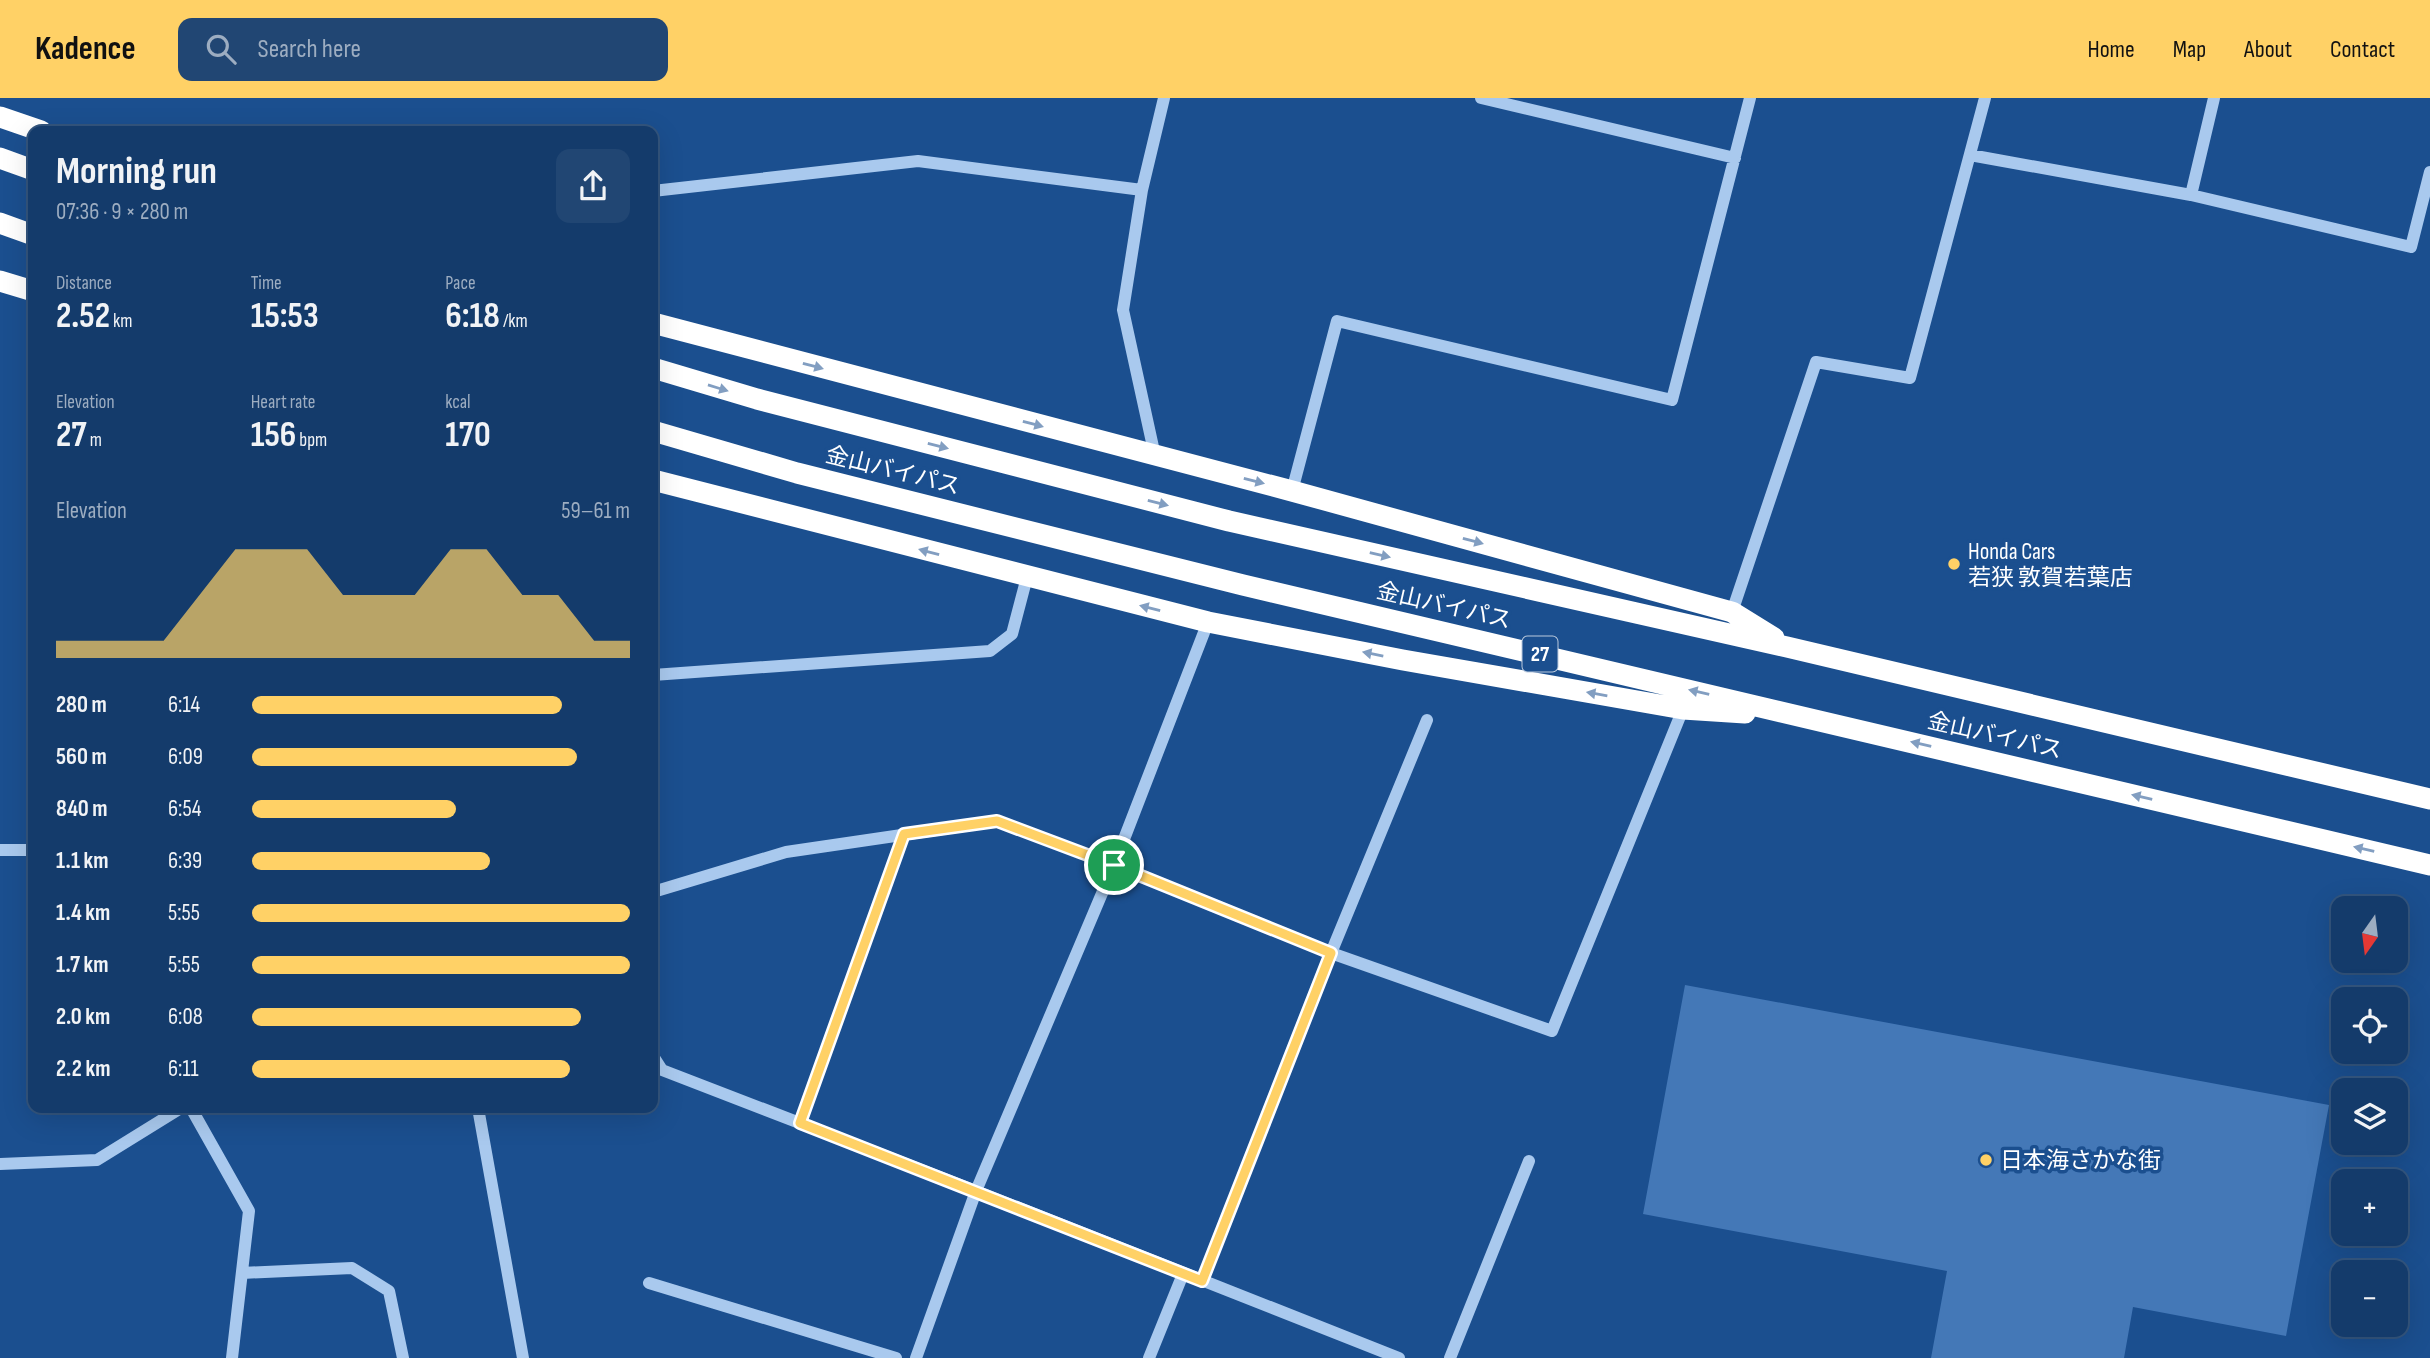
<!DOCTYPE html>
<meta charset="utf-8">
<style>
body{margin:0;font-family:"Sofia Sans Condensed","Noto Sans JP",sans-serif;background:#214673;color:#f1f3f6;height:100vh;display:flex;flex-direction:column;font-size:26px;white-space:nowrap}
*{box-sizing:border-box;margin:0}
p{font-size:23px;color:#9dadc1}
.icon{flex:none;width:38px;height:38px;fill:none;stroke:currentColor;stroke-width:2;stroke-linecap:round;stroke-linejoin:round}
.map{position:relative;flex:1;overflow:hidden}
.sheet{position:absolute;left:28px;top:28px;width:630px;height:987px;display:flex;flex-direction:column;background:#143b6b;border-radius:14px;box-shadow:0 7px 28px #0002,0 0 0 2px #33557e}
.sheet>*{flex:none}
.needle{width:46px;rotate:194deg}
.controls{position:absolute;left:2331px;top:798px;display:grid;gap:14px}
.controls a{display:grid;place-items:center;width:77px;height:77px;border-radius:14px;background:#143b6b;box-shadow:0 7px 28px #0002,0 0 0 2px #33557e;font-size:35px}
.pin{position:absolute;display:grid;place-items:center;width:60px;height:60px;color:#fff;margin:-30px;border:4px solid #fff;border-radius:50%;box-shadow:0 2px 7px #0007}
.round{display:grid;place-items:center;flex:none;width:74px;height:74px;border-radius:14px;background:#214673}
.head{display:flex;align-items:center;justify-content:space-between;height:119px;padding:0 28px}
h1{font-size:38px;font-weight:700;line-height:52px}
.figures{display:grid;grid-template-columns:repeat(3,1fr);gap:10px;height:119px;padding:7px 28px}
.figures div{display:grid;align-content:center}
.figures b{font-size:35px;font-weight:700}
.figures small{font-size:19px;font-weight:400}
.figures p{font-size:19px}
.chart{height:196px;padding:14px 28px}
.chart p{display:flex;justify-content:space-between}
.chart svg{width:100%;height:126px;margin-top:7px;fill:#ffd166;opacity:.7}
ul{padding:0 28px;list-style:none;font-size:23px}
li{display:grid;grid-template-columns:112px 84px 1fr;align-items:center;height:52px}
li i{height:18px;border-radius:9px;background:#ffd166}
header{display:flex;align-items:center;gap:42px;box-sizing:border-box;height:98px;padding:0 35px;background:#ffd166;color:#111}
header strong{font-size:33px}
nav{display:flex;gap:38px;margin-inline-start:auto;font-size:24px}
.search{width:490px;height:63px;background:#214673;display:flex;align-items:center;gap:18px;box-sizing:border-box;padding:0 24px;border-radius:14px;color:#9dadc1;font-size:26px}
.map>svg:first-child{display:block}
.building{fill:#4478b7}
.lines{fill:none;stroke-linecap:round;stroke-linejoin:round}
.minor{stroke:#a9c9ee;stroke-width:12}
.highway{stroke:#fff;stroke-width:21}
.oneway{fill:#829ec1}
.route-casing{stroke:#fff;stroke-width:14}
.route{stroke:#ffd166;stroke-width:9}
.poi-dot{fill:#ffd166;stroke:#1b4f8f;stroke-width:2.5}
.labels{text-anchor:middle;stroke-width:7;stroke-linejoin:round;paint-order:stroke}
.shield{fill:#1b4f8f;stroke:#bbcadd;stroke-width:2}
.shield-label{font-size:21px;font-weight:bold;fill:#fff}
.street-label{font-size:23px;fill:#fff;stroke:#1b4f8f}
.poi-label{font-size:23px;fill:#fff;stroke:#1b4f8f;text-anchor:start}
</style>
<header>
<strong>Kadence</strong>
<div class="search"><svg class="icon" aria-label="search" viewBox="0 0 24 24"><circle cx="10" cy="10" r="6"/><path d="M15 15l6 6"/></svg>Search here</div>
<nav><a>Home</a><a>Map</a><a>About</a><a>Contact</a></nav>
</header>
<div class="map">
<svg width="2430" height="1260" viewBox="0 0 2430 1260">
<rect width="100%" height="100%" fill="#1b4f8f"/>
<path class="building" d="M1685 887 2329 1007 2286 1238 2133 1209 2124 1260H1931L1947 1173 1643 1116Z"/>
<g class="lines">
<path class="minor" d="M1481 0 1735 60
M1970 57 2191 97 2411 149 2430 74
M653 93 918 63 1142 92
M2191 97 2214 0
M1155 358 1123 212 1142 92 1164 0
M1292 393 1337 223 1672 302 1750 0
M1732 514 1816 264 1910 280 1985 0
M653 577 990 553 1012 536 1027 479
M0 752H33
M653 794 786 754 997 723 1114 767 1331 855 1552 933 1683 611
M653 958 662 972 976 1093 1399 1260
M191 1010 249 1113 232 1260
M478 1010 523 1260
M800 1025 904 736
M0 1066 97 1062 181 1010
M242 1175 352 1170 389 1193 403 1260
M1202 1183 1331 855 1427 622
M649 1185 896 1260
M916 1260 976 1093 1114 767 1208 524
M1149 1260 1183 1176
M1450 1260 1529 1063"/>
<path class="highway" d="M0 19 41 33
M0 60 33 72
M0 125 33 137
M0 183 33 193
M653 225 1292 393 1732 514 1774 540
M653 270 757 301 1229 423 1787 549 2430 701
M653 333 797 375 1243 487 2430 767
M653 382 1208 524 1403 562 1683 611 1745 615"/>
</g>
<defs><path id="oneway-solid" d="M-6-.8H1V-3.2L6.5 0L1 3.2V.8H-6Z" transform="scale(1.75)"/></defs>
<g class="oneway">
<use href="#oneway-solid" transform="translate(813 268) rotate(15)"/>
<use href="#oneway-solid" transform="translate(718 290) rotate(17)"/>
<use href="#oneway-solid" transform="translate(1033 326) rotate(15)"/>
<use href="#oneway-solid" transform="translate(938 348) rotate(14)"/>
<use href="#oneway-solid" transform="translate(1254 383) rotate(14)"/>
<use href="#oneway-solid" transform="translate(1158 405) rotate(14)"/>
<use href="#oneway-solid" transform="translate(1473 443) rotate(15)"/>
<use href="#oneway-solid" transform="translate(929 454) rotate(-165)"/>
<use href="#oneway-solid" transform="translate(1380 457) rotate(13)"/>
<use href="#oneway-solid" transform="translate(1150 510) rotate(-166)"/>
<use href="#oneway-solid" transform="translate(1373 556) rotate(-169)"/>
<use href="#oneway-solid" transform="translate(1699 594) rotate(-167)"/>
<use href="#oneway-solid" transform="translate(1597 596) rotate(-170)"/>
<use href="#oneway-solid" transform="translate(1921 646) rotate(-167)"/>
<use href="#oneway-solid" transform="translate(2142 699) rotate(-167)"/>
<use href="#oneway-solid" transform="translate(2364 751) rotate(-167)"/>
</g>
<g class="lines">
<g class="route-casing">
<path id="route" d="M997 723 1114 767 1331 855 1202 1183 800 1025 904 736Z"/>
</g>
<use href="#route" class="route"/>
</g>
<g class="poi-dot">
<circle cx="1954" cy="466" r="7"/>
<circle cx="1986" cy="1062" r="7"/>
</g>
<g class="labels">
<rect class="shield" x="1522.5" y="538.5" width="35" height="35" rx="5"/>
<g class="shield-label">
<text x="1540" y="563">27</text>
</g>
<g class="street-label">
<text transform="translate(893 372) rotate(14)" y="8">金山バイパス</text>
<text transform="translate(1444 507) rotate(13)" y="8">金山バイパス</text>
<text transform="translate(1995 637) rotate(13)" y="8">金山バイパス</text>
</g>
<g class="poi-label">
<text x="1968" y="461">Honda Cars<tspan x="1968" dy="26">若狭 敦賀若葉店</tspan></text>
<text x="2000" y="1070">日本海さかな街</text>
</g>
</g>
</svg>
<div class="controls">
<a><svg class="needle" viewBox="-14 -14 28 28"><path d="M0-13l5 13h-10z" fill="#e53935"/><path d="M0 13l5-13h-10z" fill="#9dadc1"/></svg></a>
<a><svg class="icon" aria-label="locate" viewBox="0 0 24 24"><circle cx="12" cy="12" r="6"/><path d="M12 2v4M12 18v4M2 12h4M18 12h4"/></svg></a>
<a><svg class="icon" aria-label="layers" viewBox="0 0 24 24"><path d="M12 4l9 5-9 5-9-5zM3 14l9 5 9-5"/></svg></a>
<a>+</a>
<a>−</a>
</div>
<div class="pin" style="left:1114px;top:767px;background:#1e9e55"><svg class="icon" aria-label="arrive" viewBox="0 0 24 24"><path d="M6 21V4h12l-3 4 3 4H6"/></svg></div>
<section class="sheet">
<div class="head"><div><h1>Morning run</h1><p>07:36 · 9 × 280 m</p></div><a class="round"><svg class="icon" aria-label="share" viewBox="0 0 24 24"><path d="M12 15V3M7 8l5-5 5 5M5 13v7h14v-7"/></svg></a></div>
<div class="figures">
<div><p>Distance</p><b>2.52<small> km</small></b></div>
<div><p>Time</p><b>15:53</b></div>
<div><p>Pace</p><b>6:18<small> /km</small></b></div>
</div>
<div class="figures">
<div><p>Elevation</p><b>27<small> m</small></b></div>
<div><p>Heart rate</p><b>156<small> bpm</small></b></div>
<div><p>kcal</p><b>170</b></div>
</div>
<div class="chart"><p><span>Elevation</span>59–61 m</p>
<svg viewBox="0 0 160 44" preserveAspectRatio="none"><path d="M0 44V38L10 38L20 38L30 38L40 22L50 6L60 6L70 6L80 22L90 22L100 22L110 6L120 6L130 22L140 22L150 38L160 38V44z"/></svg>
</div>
<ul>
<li><b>280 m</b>6:14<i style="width:82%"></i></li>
<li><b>560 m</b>6:09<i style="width:86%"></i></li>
<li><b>840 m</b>6:54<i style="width:54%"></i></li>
<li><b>1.1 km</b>6:39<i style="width:63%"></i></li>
<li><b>1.4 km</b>5:55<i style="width:100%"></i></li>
<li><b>1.7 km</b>5:55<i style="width:100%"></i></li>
<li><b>2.0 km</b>6:08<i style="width:87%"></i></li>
<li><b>2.2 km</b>6:11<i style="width:84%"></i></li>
</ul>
</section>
</div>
